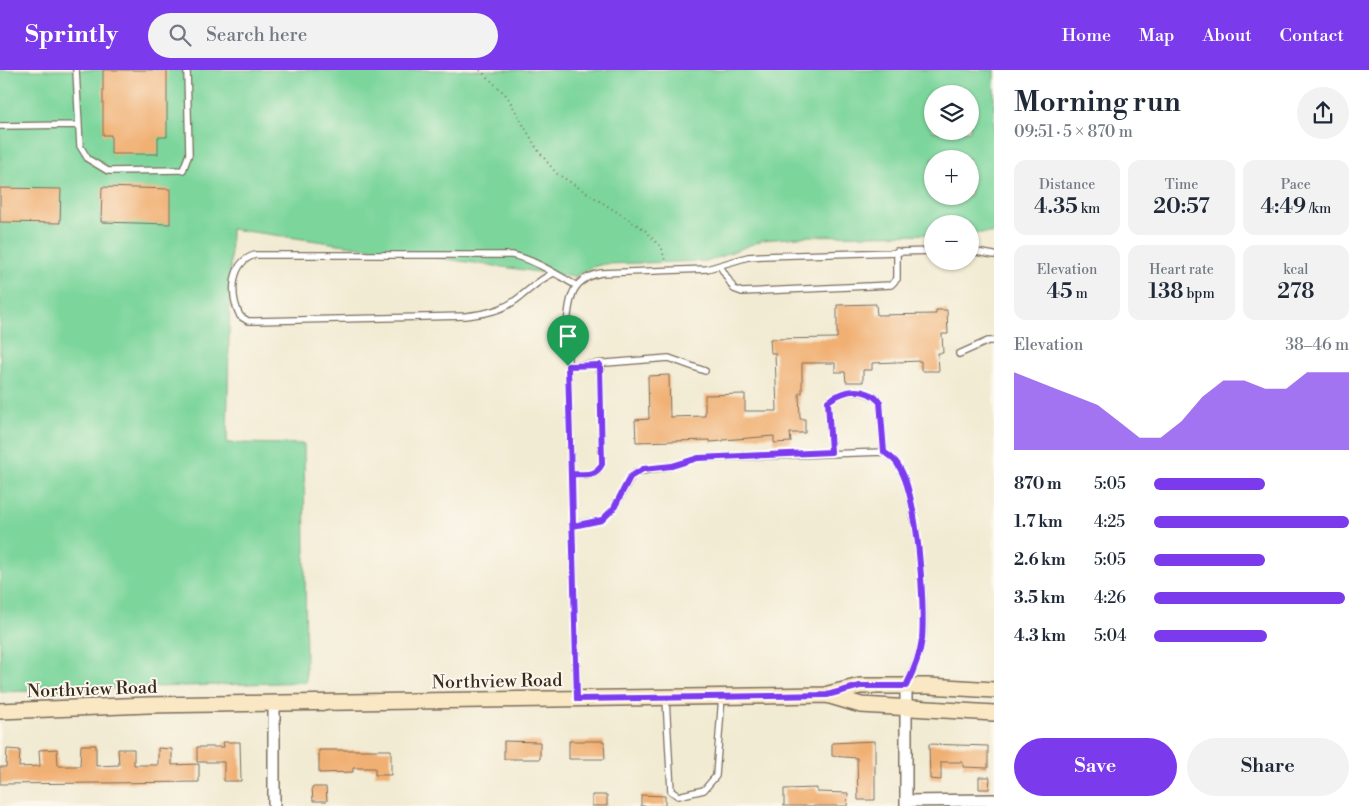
<!DOCTYPE html>
<meta charset="utf-8">
<style>
body{margin:0;font-family:"Libre Bodoni",serif;background:#f2f2f3;color:#1f2937;height:100vh;display:flex;flex-direction:column;font-size:19px;white-space:nowrap}
*{box-sizing:border-box;margin:0}
p{font-size:16px;color:#747a83}
.icon{flex:none;width:28px;height:28px;fill:none;stroke:currentColor;stroke-width:2;stroke-linecap:round;stroke-linejoin:round}
.map{position:relative;flex:1;overflow:hidden}
.drawer{display:flex;flex-direction:column;background:#fff;width:375px}
.drawer>*{flex:none}
.tools{position:absolute;left:924px;top:15px;display:grid;gap:10px}
.tools a{display:grid;place-items:center;width:55px;height:55px;border-radius:50%;background:#fff;box-shadow:0 1px 4px #0004;font-size:25px}
.pin{position:absolute;display:grid;place-items:center;width:42px;height:42px;color:#fff;margin:-51px -21px;border-radius:50% 50% 50% 0;rotate:-45deg;box-shadow:0 0 5px #0007}
.pin .icon{rotate:45deg}
.round{display:grid;place-items:center;flex:none;width:52px;height:52px;border-radius:26px;background:#f2f2f3}
.head{display:flex;align-items:center;justify-content:space-between;height:85px;padding:0 20px}
h1{font-size:28px;font-weight:600;line-height:38px}
.figures{display:grid;grid-template-columns:repeat(3,1fr);gap:8px;height:85px;padding:5px 20px}
.figures div{display:grid;align-content:center;border-radius:12px;background:#f2f2f3;text-align:center}
.figures b{font-size:21px;font-weight:600}
.figures small{font-size:14px;font-weight:400}
.figures p{font-size:14px}
.chart{height:140px;padding:10px 20px}
.chart p{display:flex;justify-content:space-between}
.chart svg{width:100%;height:90px;margin-top:5px;fill:#7c3aed;opacity:.7}
.button{display:flex;gap:10px;margin-top:auto;padding:10px 20px}
.button a{flex:1;height:58px;border-radius:30px;background:#7c3aed;color:#fff;font-size:20px;font-weight:600;line-height:58px;text-align:center}
.button a+a{background:#f2f2f3;color:#1f2937}
ul{padding:0 20px;list-style:none;font-size:16px}
li{display:grid;grid-template-columns:80px 60px 1fr;align-items:center;height:38px}
li i{height:12px;border-radius:6px;background:#7c3aed}
header{display:flex;align-items:center;gap:30px;box-sizing:border-box;height:70px;padding:0 25px;background:#7c3aed;color:#fff}
header strong{font-size:24px}
nav{display:flex;gap:28px;margin-inline-start:auto;font-size:18px}
.search{width:350px;height:45px;background:#f2f2f3;display:flex;align-items:center;gap:12px;box-sizing:border-box;padding:0 18px;border-radius:28px;color:#747a83;font-size:19px}
main{display:flex;flex:1;min-height:0}
.map>svg:first-child{display:block}
.green{fill:#7bd59b;stroke:#5b805c;fill-rule:evenodd}
.building{fill:#f1b073}
.lines{fill:none;stroke-linecap:round;stroke-linejoin:round}
.lane-casing{stroke:#7b6e5d;stroke-width:8}
.street-casing{stroke:#7b6e5d;stroke-width:14}
.secondary-casing{stroke:#7b6e5d;stroke-width:18}
.path{stroke:#7b6e5d;stroke-width:2;stroke-dasharray:1 4;stroke-linecap:butt}
.lane{stroke:#fff;stroke-width:5.5}
.street{stroke:#fff;stroke-width:11}
.secondary{stroke:#fae7c3;stroke-width:15}
.route-casing{stroke:#fff;stroke-width:10}
.route{stroke:#7c3aed;stroke-width:6}
.labels{text-anchor:middle;stroke-width:4;stroke-linejoin:round;paint-order:stroke}
.street-label{font-size:18px;fill:#3b2a1e;stroke:#fbf7ec}
</style>
<header>
<strong>Sprintly</strong>
<div class="search"><svg class="icon" aria-label="search" viewBox="0 0 24 24"><circle cx="10" cy="10" r="6"/><path d="M15 15l6 6"/></svg>Search here</div>
<nav><a>Home</a><a>Map</a><a>About</a><a>Contact</a></nav>
</header>
<main>
<div class="map">
<svg width="994" height="736" viewBox="0 0 994 736">
<rect width="100%" height="100%" fill="#fbf7ec"/>
<filter id="ink" filterUnits="userSpaceOnUse"><feTurbulence type="fractalNoise" baseFrequency=".02" numOctaves="2"/><feDisplacementMap in="SourceGraphic" scale="10" xChannelSelector="R" yChannelSelector="G"/><feConvolveMatrix kernelMatrix="1 2 1 2 8 2 1 2 1" color-interpolation-filters="sRGB"/></filter>
<filter id="wash" filterUnits="userSpaceOnUse"><feTurbulence type="fractalNoise" baseFrequency=".0096" numOctaves="4" result="noise"/><feDisplacementMap in="SourceGraphic" scale="20" xChannelSelector="R" yChannelSelector="G"/><feGaussianBlur stdDeviation="1.12" result="paint"/><feColorMatrix in="noise" values="0 0 0 0 0 0 0 0 0 0 0 0 0 0 0 0 0 1.4 0 .05"/><feComposite in="paint" operator="in"/></filter>
<g filter="url(#wash)">
<rect width="100%" height="100%" fill="#f2ebd3"/>
<path class="green" d="M0 0H994V163H970V154H932V164L810 166 763 170 709 191 604 194 592 197 574 207 231 159 227 373 304 374 306 612 0 622ZM932 24H970V61H932ZM932 89H970V126H932Z"/>
<g id="blocks">
<path class="building" d="M103 0H167V67H158V84H111V65H103Z
M102 117 170 119V154L101 152Z
M0 118 61 119 60 153 0 152Z
M876 234 877 245 936 244V240H947L948 264H942L943 283H938L939 301H921V291L872 293V300H863V312H846L845 302H835V293H802V323H799L800 349H805V363H790L791 372 774 373V366L723 370V371L710 372V370L636 372 635 350 649 349 648 306 669 305 670 347 705 346V325L745 324V341H777L775 283H771L770 269 837 268V235Z
M504 671 540 672V689H504Z
M569 671H604L605 689H569Z
M875 671V730H858L857 688 832 686V673Z
M223 672H240L241 711H224V692H197V677H224Z
M929 674 988 676V698L963 697V692H941V710L930 709Z
M81 675H96V696L119 695 118 679H134V695H158V678L172 679V695L199 694V712L0 714V697H6L7 679 20 680 19 697 40 696 39 680 57 679 58 696H80Z
M319 680H391V705H375V698H353V702L319 703Z
M979 707H990L989 719H979Z
M312 717H326L327 731H313Z
M817 718V722L848 723 847 736H784V719Z
M592 725H607V736H592Z
M641 725 665 726V736H641Z"/>
</g>
</g>
<g filter="url(#ink)">
<use href="#blocks" fill-opacity="0" stroke="#7b6e5d" stroke-width="1"/>
<g class="lines">
<g class="lane-casing">
<path id="lane" d="M76 0 80 76 88 89 108 101 183 100 189 84 187 0
M0 56 79 55
M970 181 994 185
M720 196 734 219 742 222 891 215 897 209V181
M554 203C536 210 525 226 508 235 495 242 481 244 466 246L256 251H248L240 246C230 226 230 192 255 185H512C535 190 556 204 577 216
M959 284 988 271H994
M568 296 669 288 705 301
M831 382 828 331C846 319 864 317 880 332L884 382
M572 404C585 404 596 407 602 394L600 295
M573 455 602 450 614 438 631 407 636 402 672 396 698 388 884 382C889 386 895 389 898 395 916 421 927 538 922 571 919 586 913 601 907 614
M577 629 567 254C570 227 571 209 601 203L707 199 748 187 763 186 932 181
M666 629 671 721 678 726 704 720 716 706 722 626"/>
</g>
<g class="street-casing">
<path id="street" d="M906 616V736
M274 633V736
M906 731 994 730"/>
</g>
<g class="secondary-casing">
<path id="secondary" d="M828 624 860 616H929L994 620
M0 641 148 635 827 625 861 635 994 643"/>
</g>
<path class="path" d="M480 0 507 26 537 79 556 103 645 160 662 179 665 191"/>
<use href="#lane" class="lane"/>
<use href="#street" class="street"/>
<use href="#secondary" class="secondary"/>
</g>
</g>
<g class="lines" filter="url(#ink)">
<g class="route-casing">
<path id="route" d="M568 296 577 629 827 625 860 616H906C913 602 920 585 922 569 925 533 918 424 898 395 895 389 889 386 884 382L880 332C865 316 846 319 828 331L831 382 698 388 672 396 643 399 630 407 614 438 602 450 573 456 572 404C585 404 596 407 602 394L600 295 568 296"/>
</g>
<use href="#route" class="route"/>
</g>
<g class="labels">
<g class="street-label">
<text transform="translate(497 611) rotate(-1)" y="6">Northview Road</text>
<text transform="translate(92 619) rotate(-2)" y="6">Northview Road</text>
</g>
</g>
</svg>
<div class="tools">
<a><svg class="icon" aria-label="layers" viewBox="0 0 24 24"><path d="M12 4l9 5-9 5-9-5zM3 14l9 5 9-5"/></svg></a>
<a>+</a>
<a>−</a>
</div>
<div class="pin" style="left:568px;top:296px;background:#1e9e55"><svg class="icon" aria-label="arrive" viewBox="0 0 24 24"><path d="M6 21V4h12l-3 4 3 4H6"/></svg></div>
</div>
<section class="drawer">
<div class="head"><div><h1>Morning run</h1><p>09:51 · 5 × 870 m</p></div><a class="round"><svg class="icon" aria-label="share" viewBox="0 0 24 24"><path d="M12 15V3M7 8l5-5 5 5M5 13v7h14v-7"/></svg></a></div>
<div class="figures">
<div><p>Distance</p><b>4.35<small> km</small></b></div>
<div><p>Time</p><b>20:57</b></div>
<div><p>Pace</p><b>4:49<small> /km</small></b></div>
</div>
<div class="figures">
<div><p>Elevation</p><b>45<small> m</small></b></div>
<div><p>Heart rate</p><b>138<small> bpm</small></b></div>
<div><p>kcal</p><b>278</b></div>
</div>
<div class="chart"><p><span>Elevation</span>38–46 m</p>
<svg viewBox="0 0 160 44" preserveAspectRatio="none"><path d="M0 44V6L10 10L20 14L30 18L40 22L50 30L60 38L70 38L80 30L90 18L100 10L110 10L120 14L130 14L140 6L150 6L160 6V44z"/></svg>
</div>
<ul>
<li><b>870 m</b>5:05<i style="width:57%"></i></li>
<li><b>1.7 km</b>4:25<i style="width:100%"></i></li>
<li><b>2.6 km</b>5:05<i style="width:57%"></i></li>
<li><b>3.5 km</b>4:26<i style="width:98%"></i></li>
<li><b>4.3 km</b>5:04<i style="width:58%"></i></li>
</ul>
<div class="button"><a>Save</a><a>Share</a></div>
</section>
</main>
